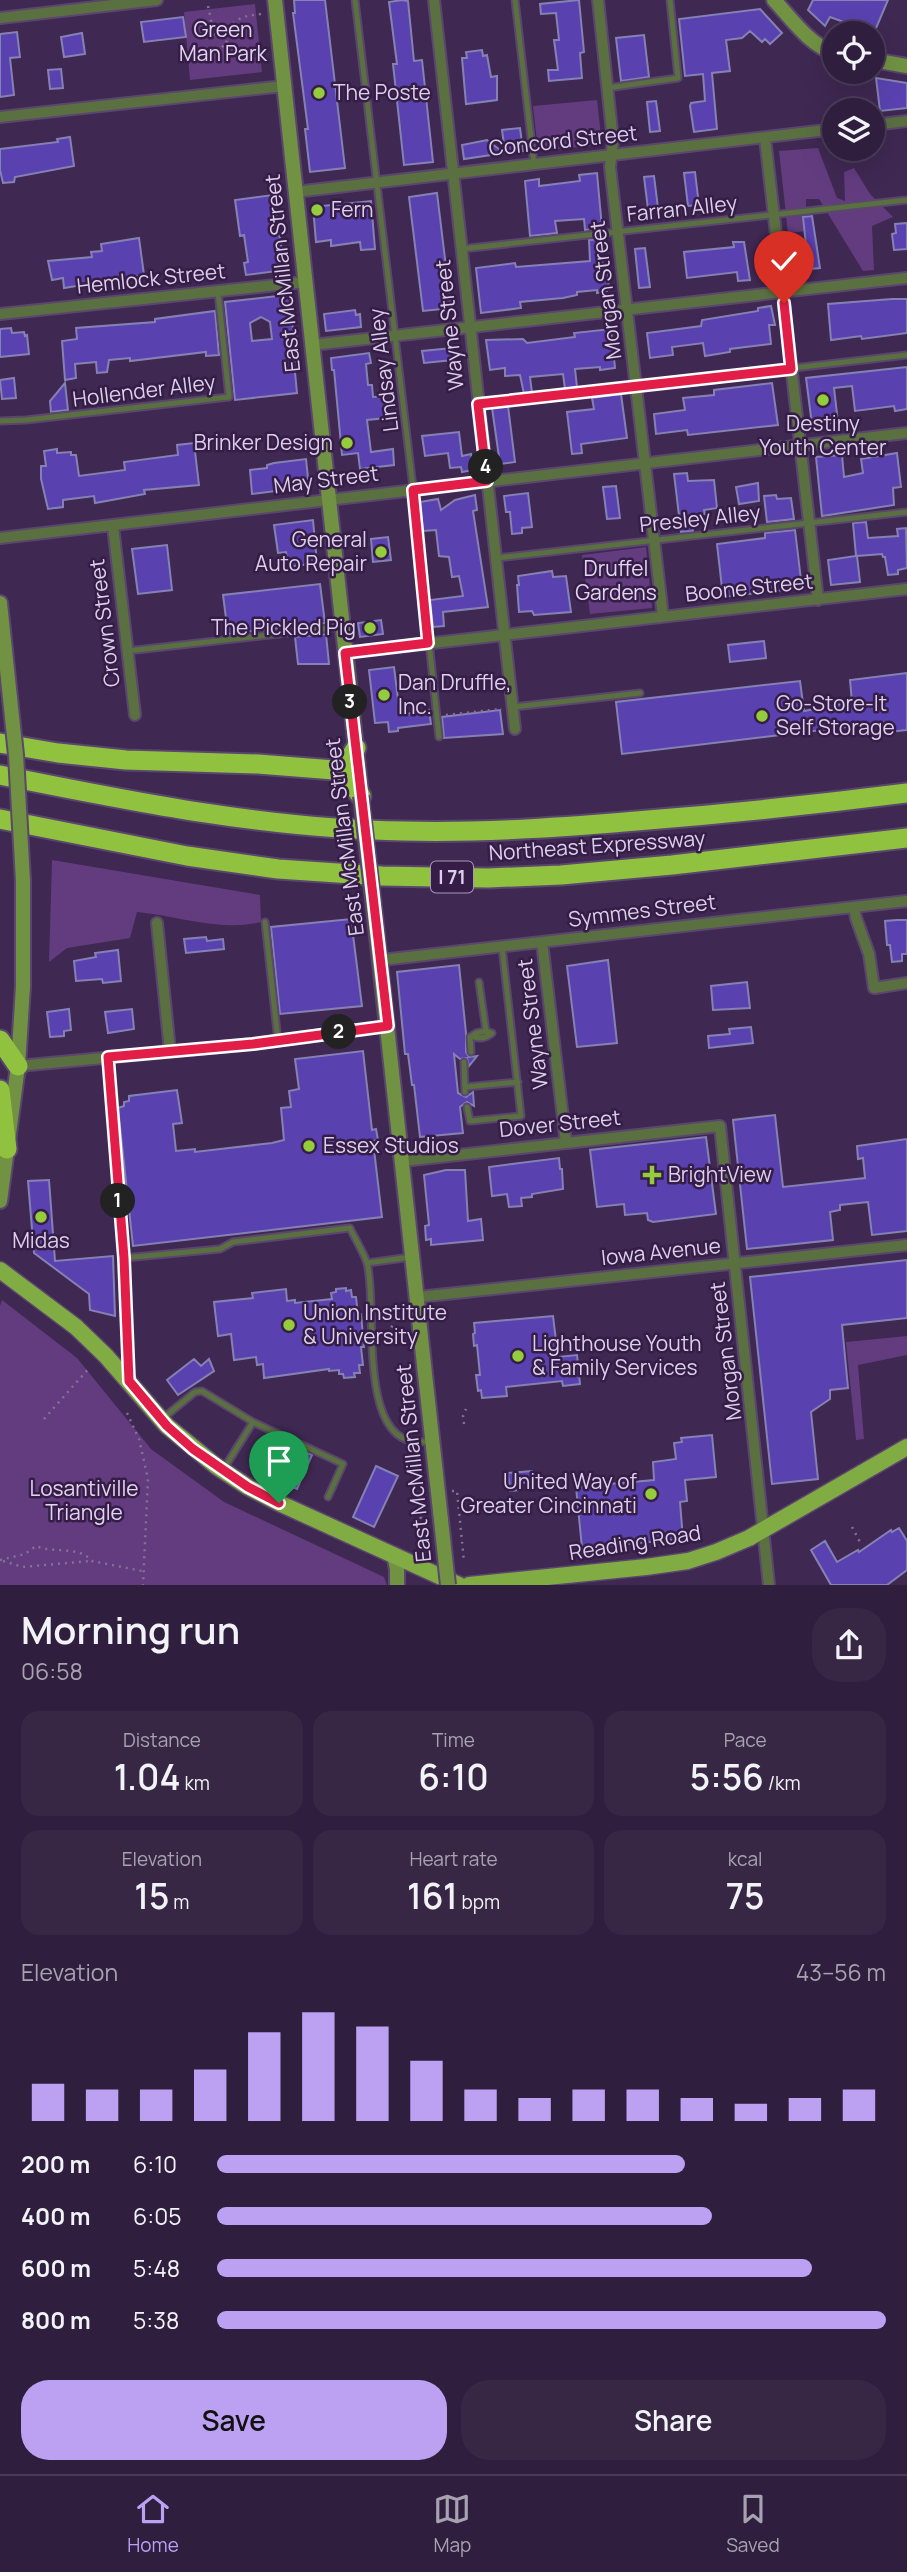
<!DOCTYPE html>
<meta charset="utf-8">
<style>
body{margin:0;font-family:Manrope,sans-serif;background:#372745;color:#f1f3f6;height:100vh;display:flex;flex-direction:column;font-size:26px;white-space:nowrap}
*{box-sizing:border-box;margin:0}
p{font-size:23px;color:#a7a2b0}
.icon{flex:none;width:38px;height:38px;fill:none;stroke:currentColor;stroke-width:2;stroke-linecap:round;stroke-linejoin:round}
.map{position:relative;height:1585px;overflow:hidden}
.drawer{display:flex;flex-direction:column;background:#2f1e3e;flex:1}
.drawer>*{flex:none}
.fabs{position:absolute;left:822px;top:21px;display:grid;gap:14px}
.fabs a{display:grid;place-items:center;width:63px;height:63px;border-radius:50%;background:#2f1e3e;box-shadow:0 7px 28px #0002,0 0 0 2px #4a3c58;font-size:35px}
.pin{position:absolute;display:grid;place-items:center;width:60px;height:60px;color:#fff;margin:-72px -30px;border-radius:50% 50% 50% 0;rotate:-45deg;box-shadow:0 0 7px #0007}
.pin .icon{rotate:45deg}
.km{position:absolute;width:35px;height:35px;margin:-18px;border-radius:50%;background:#222;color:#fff;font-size:19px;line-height:35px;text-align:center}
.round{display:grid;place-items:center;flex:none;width:74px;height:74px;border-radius:28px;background:#372745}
.headline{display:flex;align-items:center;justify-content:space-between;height:119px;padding:0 21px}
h1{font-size:38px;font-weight:600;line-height:52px}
.figures{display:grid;grid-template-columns:repeat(3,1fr);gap:10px;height:119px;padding:7px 21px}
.figures div{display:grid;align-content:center;border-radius:18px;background:#372745;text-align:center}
.figures b{font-size:35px;font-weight:600}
.figures small{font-size:19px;font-weight:400}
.figures p{font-size:19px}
.chart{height:196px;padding:14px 21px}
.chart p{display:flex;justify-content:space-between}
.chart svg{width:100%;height:126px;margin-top:7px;stroke:#bca0f2;stroke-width:6}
.button{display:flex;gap:14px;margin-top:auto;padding:14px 21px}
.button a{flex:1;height:80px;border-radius:28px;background:#bca0f2;color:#111;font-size:28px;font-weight:600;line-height:80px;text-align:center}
.button a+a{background:#372745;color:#f1f3f6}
ul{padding:0 21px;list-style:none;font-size:23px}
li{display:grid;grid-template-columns:112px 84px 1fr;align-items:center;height:52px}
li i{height:18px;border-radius:9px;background:#bca0f2}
.dock{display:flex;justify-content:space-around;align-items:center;height:98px;border-top:2px solid #4a3c58;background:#2f1e3e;font-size:19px;color:#a7a2b0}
.dock a{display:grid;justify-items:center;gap:4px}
.dock .on{color:#bca0f2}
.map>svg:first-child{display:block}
.green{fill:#623c7f}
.building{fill:#5942af;stroke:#8581b4;stroke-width:2;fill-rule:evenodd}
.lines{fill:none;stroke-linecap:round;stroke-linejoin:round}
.lane-casing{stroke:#5b466d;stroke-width:9}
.street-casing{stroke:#5b466d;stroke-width:14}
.secondary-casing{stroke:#5b466d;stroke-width:18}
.primary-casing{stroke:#5b466d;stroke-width:19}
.highway-casing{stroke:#5b466d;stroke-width:23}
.path{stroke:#847294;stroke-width:2.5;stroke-dasharray:2 5;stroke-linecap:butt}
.lane{stroke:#5b7041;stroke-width:5}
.street{stroke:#5b7041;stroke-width:10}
.secondary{stroke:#719243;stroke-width:14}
.primary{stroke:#81ab43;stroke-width:16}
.highway{stroke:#90c240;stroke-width:19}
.secondary-bridge-casing{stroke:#5b466d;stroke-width:18;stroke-linecap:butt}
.secondary-bridge{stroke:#719243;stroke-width:14}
.route-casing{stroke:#fff;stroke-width:14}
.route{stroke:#e11d48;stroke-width:9}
.poi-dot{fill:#95cc3b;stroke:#351d47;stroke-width:2.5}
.labels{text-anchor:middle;stroke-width:5;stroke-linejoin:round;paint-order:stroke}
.shield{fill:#351d47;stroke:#aa9ab8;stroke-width:2}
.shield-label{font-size:19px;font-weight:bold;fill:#dccfe9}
.park-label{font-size:21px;fill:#e2d4ef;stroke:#351d47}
.poi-label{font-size:21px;fill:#dccfe9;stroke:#351d47;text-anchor:start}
.street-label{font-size:21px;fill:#dccfe9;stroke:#351d47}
</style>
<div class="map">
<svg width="907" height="1585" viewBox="0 0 907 1585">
<rect width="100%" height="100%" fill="#3f2852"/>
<path class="green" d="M255 4 262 72 190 80 184 12Z
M597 100 602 145 538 151 533 106Z
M818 148 837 198 845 201 844 172 854 168 870 194 893 217 872 226 874 270 863 271 819 199H806V231L788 233 779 151Z
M646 547 652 608 590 614 582 555Z
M52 860 260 895 261 922C220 932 178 916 137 912L130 938 67 948 49 962Z
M2 1300 77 1358 151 1449 224 1502 384 1577 387 1585H0V1306Z
M907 1336V1355L858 1365 864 1439 856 1440 846 1342Z"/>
<path class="building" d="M294 0H325L345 168 310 172 305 129H308L293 13H295Z
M402 0 408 1 414 61 422 60 433 162 404 165 393 64H397L389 2Z
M579 0 584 52 580 53 582 78 549 81 548 70H558L554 40H559L556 13 541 14 540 4Z
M813 0H888L874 33 830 17 825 26 808 10Z
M760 9 782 33 770 44 765 39 762 42 750 31 742 38 726 40 730 71 712 73 717 129 694 132 690 106 691 103 705 101 703 74 685 76 679 19Z
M183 17 186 37 144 42 141 22Z
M17 32 20 57 10 58 14 95 0 97V34Z
M82 33 85 54 64 57 61 37Z
M644 35 649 77 621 81 616 38Z
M482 50 483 56 487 55 491 77 497 76V100L466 104 462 58H467L466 52Z
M61 69 63 88 50 89 48 70Z
M876 78 907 83V108L880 111Z
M656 101 660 131 650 132 647 102Z
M520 128 523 151 505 153 502 130Z
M70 137 74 166 15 177 14 182 3 183 0 170V149L58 142 57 139Z
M487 140 504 153 464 159 462 145Z
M695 172 699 205 688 206 684 173Z
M597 173 602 228 585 230 584 219 555 221 557 233 530 236 525 181 539 179V186L580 181 579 175Z
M654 176 658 208 648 209 644 177Z
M437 193 451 308 423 311 409 197Z
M273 195 285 270 246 275 244 263 248 262 244 235 240 236 235 200Z
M371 201 375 249 361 250 360 242 331 246V240L316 242 313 207Z
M812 216 820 268 810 269V273L795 275 792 254 795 253 794 247 806 245 803 217Z
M907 223V249L894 250 892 234 896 233 895 224Z
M139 238 144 275 64 288 63 278 52 280 48 261 92 257 91 252 102 251 101 244Z
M603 239 604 253H601L604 272H607L609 288H607V291L597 293V290L577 292V295L563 298 520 302 521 308 481 313 476 268 515 263 516 267 590 261 589 240Z
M733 242H744L750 280 738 281 737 272 687 278 684 252 734 247Z
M645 248 650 287 639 288 635 249Z
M286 295 291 299 293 333H296L299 362H294L297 393 235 400 225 302ZM261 317 270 322 272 339 252 341 250 323Z
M892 299H907V333L862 339 861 336 831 340 828 304Z
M771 306 775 325H769L771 344 730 349V352L705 356 703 343 672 347 673 355 650 358 647 333 701 326 702 320 758 311V308Z
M355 310 356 315 360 314 361 327 326 331 324 314Z
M215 311 219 355 206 356V352L130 361V358L109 360 107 372 97 373 96 362 75 364 76 378 65 380 62 341 77 339 76 328 155 322V319Z
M11 328 12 333 24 332 25 336 27 335 29 354 0 357V329Z
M611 329 615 368 600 370V367L575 369 577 387 565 389 563 374 530 377 532 393 524 394 520 375 505 376V368L490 370 486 340 523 339 527 343 575 337 574 333Z
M452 348 453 360 424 363 422 351Z
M369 353 371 363 366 364 368 385H372L373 397 384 396 386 418 367 420 371 452 393 449 394 465 360 469 358 453 342 455 334 370H332L331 358Z
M907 367V409L895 411 894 406 855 411 852 386 834 388 838 422 812 425 806 378Z
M14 378 16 398 2 399 0 380Z
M65 383 68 410 51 412 50 401Z
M772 383 778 425 688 435 687 430 656 434 654 414 685 410 683 398 714 395V390Z
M621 394 627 438 581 444 582 453 572 454 567 412 594 409 592 398Z
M508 406 515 462 500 464 492 408Z
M459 432 462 456 471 454 473 470 462 472 461 467 450 468 448 453 425 456 422 436Z
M194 443 199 485 144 490 145 494 95 503 94 496 63 500V507L48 509 41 479V466H46L44 451 57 449V453L71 452V455H76L79 476 125 470 124 462 178 455 177 445Z
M897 453 901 487 893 488 894 505 822 516 816 457 842 455 844 477 863 473 861 459Z
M306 459 309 487 252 494 250 470 267 468V465L274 463Z
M687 473 688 481 714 480 717 508 704 510 705 514 692 518 693 531 681 532 674 474Z
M758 483 759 501 739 504 736 487Z
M616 486 620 518 607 519 603 487Z
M528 493 532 527 522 528V533L512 534 510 512H506L504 496Z
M475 495 477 510 473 511 488 607 443 612 444 626 433 627 430 600 463 596 459 576 452 577 449 557 439 556 436 530 423 531 420 502 438 499 441 510 455 500Z
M776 495 777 499 791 498 794 519 767 522 764 496Z
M313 520 317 563 288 567 286 552 278 553 274 525Z
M866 522 868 538 898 536 897 529 906 528 907 568 898 570V574L888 575 885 557H883L882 554 857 556 860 582 831 585 828 560 856 556 853 523Z
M795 530 802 588 723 597 717 544 765 538V533Z
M388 537 391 560 373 562 371 539Z
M167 545 172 590 138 594 132 549Z
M552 571 553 577 566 576 571 612 534 615 532 611 519 612 517 585H519L518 576Z
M320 584 325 623 228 634 223 595Z
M381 620 383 634 360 637 358 623Z
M326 634 329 664H298L295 637Z
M764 641 766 658 730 662 728 645Z
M394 667 400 715 429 710 431 724 398 728V731L389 732 388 722 375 723 369 670Z
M907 673V730L889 732 888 722 622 754 616 702 800 681 804 711 852 702 850 680Z
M500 710 503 734 444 738 442 717Z
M351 919 362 1006 280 1014 271 927Z
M897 920H907V954H902V961L892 962 890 945H887L885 921Z
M206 937 207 941 223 939 224 949 186 953 184 939Z
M118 950 121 981 103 983 102 979 76 981 74 961 96 957 95 953Z
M608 960 617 1043 577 1047 567 966Z
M459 965 466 1033V1052L469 1057 477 1056 469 1066 467 1058 460 1059 454 1054 458 1093 466 1097 473 1092 474 1106 467 1102 460 1107 463 1133 420 1137 414 1085H412L408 1054H405L397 972Z
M747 982 750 1008 713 1010 711 986Z
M69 1009 71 1030 64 1031V1036L50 1037 47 1012Z
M132 1009 134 1029 108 1033 105 1012Z
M751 1027 753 1043 709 1048 708 1036 730 1034 729 1029Z
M363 1051 372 1130 376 1129 378 1140 373 1141 382 1217 133 1246 118 1108 124 1106V1102L129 1101V1096L177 1090 182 1123 173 1124 176 1151 195 1149V1152L272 1143 284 1140 281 1108 291 1107 289 1091 299 1089 295 1059Z
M775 1115 783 1187 865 1178 863 1158 858 1159 857 1146 907 1139V1231L872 1235 868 1202 840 1205V1210L830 1212 833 1240 747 1249 733 1120Z
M706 1137 716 1214 653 1222 648 1220 647 1213 625 1215 624 1204 597 1207 590 1150Z
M559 1158 560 1169H562L563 1189 532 1194V1197L521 1198 522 1206 509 1207 507 1194 492 1196 489 1167Z
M446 1170H465L468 1221 481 1219 483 1240 431 1245V1239L426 1240 425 1226 429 1225 424 1175Z
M49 1180 55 1261 113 1256 115 1316 90 1310 89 1294 34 1253 28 1181Z
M907 1260V1318L842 1325 848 1388 830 1390V1399L811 1412 818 1479 772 1484 750 1277Z
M346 1288V1291L351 1290 352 1297H356L358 1315 361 1314 364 1347H361L363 1365H359L360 1373H354L355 1377 344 1378 343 1374H339V1370L329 1371V1369L264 1378 263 1364 257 1365 256 1357 234 1360 231 1334 218 1336 214 1302 253 1298 252 1293 286 1289 287 1301 295 1300V1303L332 1299 331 1293 336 1292V1289Z
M553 1316 558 1357 577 1355 580 1384 563 1386 562 1381 506 1387 507 1396 482 1398 481 1390 478 1391 476 1375H480L477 1345 474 1346 473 1334 475 1333 474 1323Z
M194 1359 201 1366 209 1359 214 1371 178 1395 167 1380Z
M712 1435 716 1477 685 1480 687 1501 680 1502 683 1539 582 1548 576 1487 654 1480 653 1462 676 1459 674 1443 682 1442 681 1438Z
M273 1437 312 1455 297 1489 257 1471Z
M376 1466 398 1476 374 1527 353 1517Z
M532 1471 533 1482 519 1483 520 1490 510 1491 508 1473Z
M899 1528 907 1541V1570L887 1585H831L811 1550 825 1541 837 1562 858 1550 859 1552 891 1530 892 1532Z"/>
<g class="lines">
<g class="lane-casing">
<path id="lane" d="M355 0 412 479 439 737
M515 0 534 164
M607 88 678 78 670 0
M461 249 907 200
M479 404 907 355
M0 421 26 420 229 397 218 292
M496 558 907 512
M127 651 340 627
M513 707 640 693
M265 922 278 1041
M479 982 486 1031
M486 1031 492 1033C486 1038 480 1040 472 1036L476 1033Z
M471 1052 470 1037 472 1036
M108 1057 124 1258 129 1375
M464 1062 465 1092
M465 1087 518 1082
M467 1107 470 1121 521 1116 502 947
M124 1258 220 1249 233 1242 350 1228C355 1239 363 1251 367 1263 379 1306 353 1456 430 1441
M367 1263 411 1257
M162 1419 195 1392 202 1391 253 1422 343 1464 328 1497
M223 1470 253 1422"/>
</g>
<g class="street-casing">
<path id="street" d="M434 0 515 729
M598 0 613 141 610 167 663 616
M0 18 157 0
M0 117 284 86
M873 125 907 121
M765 138 818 600
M295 192 835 129
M0 314 305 282
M312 345 907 278
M113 526 135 715
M0 538 907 433
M345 653 907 589
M854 907 856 918 869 954 874 988 907 983
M157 923 170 1051
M542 942 566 1143
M381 960 907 901
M18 1066 253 1044 388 1026
M403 1161 720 1126 769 1585
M418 1297 907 1245"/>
</g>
<g class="secondary-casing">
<path id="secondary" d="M275 0 361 795
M774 0C791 18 810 46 835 53
M873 60 907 66
M0 603 10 698
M373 899 441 1520
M0 1201 18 1066 23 986V881
M394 1555 397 1569V1585"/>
</g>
<g class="primary-casing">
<path id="primary" d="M0 1270 76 1327 106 1356 167 1426 216 1466 248 1487 279 1503 459 1585
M469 1585 646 1567 688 1561 716 1552 749 1538 907 1447"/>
</g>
<g class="highway-casing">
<path id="highway" d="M0 743 58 753 126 760 258 764 334 770 348 779 361 796
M334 770 348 761 356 748
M0 775C134 802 268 829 404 831 486 833 567 827 648 820 735 813 821 804 907 793
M0 819 187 856 278 869 382 876 488 878 561 875 672 865 907 838
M0 1040 18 1066
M0 1090 7 1149"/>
</g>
<path class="path" d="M208 6 214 34 227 42 219 50
M261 14C242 16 228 19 227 42 236 58 248 60 265 59
M446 715 502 709
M386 1332C394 1328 393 1319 403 1316
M127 1413 139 1439 148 1479 143 1585
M44 1419 90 1367
M464 1424 463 1416 466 1409
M452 1491H457L464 1562
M424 1494 418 1495 425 1553
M852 1527 861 1544
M0 1560 25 1554 36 1546C54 1554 78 1545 92 1561L142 1571
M3 1561 23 1567 90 1561"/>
<use href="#lane" class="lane"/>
<use href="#street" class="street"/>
<use href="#secondary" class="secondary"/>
<use href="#primary" class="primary"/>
<use href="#highway" class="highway"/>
<g class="secondary-bridge-casing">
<path id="secondary-bridge" d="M10 698 16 755 23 881
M361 796 373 899
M441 1520 448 1585"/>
</g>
<use href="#secondary-bridge" class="secondary-bridge"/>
</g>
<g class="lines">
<g class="route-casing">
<path id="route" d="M279 1503 248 1487 193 1449 167 1426 129 1381 124 1258 108 1057 253 1044 388 1026 345 653 428 643 413 490 487 481 478 404 791 369 784 303"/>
</g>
<use href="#route" class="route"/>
</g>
<g class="poi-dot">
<circle cx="319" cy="93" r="7"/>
<circle cx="317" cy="210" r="7"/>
<circle cx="823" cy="400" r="7"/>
<circle cx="347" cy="443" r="7"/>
<circle cx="381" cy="552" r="7"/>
<circle cx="370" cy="628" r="7"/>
<circle cx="384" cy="695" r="7"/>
<circle cx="762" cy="716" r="7"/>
<circle cx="309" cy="1146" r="7"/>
<path d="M648.5 1164.5h7v7h7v7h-7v7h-7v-7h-7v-7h7z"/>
<circle cx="41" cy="1217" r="7"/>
<circle cx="289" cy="1325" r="7"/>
<circle cx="518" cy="1356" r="7"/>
<circle cx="651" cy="1494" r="7"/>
</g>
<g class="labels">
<rect class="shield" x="431" y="861.5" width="42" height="31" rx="5"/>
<g class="shield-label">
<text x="452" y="884">I 71</text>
</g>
<g class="park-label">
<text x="223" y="37">Green<tspan x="223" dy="24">Man Park</tspan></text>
<text x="616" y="576">Druffel<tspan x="616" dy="24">Gardens</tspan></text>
<text x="84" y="1496">Losantiville<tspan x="84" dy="24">Triangle</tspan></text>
</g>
<g class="poi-label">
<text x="333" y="100">The Poste</text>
<text x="331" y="217">Fern</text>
<text x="823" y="431" text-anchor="middle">Destiny<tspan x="823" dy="24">Youth Center</tspan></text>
<text x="333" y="450" text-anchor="end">Brinker Design</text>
<text x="367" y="547" text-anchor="end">General<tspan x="367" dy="24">Auto Repair</tspan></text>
<text x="356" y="635" text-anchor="end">The Pickled Pig</text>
<text x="398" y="690">Dan Druffle,<tspan x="398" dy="24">Inc.</tspan></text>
<text x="776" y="711">Go-Store-It<tspan x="776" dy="24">Self Storage</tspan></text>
<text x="323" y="1153">Essex Studios</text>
<text x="668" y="1182">BrightView</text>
<text x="41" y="1248" text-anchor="middle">Midas</text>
<text x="303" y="1320">Union Institute<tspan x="303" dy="24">&amp; University</tspan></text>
<text x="532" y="1351">Lighthouse Youth<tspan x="532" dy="24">&amp; Family Services</tspan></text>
<text x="637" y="1489" text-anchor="end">United Way of<tspan x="637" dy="24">Greater Cincinnati</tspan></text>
</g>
<g class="street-label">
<text transform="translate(563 141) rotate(-6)" y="7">Concord Street</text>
<text transform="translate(682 209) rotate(-6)" y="7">Farran Alley</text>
<text transform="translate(283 273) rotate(-96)" y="7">East McMillan Street</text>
<text transform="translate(151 279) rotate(-6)" y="7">Hemlock Street</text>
<text transform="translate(606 290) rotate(-97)" y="7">Morgan Street</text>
<text transform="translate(450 325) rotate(-96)" y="7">Wayne Street</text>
<text transform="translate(384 370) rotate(-97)" y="7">Lindsay Alley</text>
<text transform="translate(144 391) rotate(-7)" y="7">Hollender Alley</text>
<text transform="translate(326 480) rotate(-7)" y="7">May Street</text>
<text transform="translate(700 519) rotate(-6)" y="7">Presley Alley</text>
<text transform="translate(749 588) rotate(-6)" y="7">Boone Street</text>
<text transform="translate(105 623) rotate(-97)" y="7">Crown Street</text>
<text transform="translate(345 837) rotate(-97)" y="7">East McMillan Street</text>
<text transform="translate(597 846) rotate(-4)" y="7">Northeast Expressway</text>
<text transform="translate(642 911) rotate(-7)" y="7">Symmes Street</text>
<text transform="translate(533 1024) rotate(-97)" y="7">Wayne Street</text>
<text transform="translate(560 1124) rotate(-6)" y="7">Dover Street</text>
<text transform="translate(661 1252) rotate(-6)" y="7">Iowa Avenue</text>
<text transform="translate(726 1351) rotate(-97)" y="7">Morgan Street</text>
<text transform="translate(414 1463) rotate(-96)" y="7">East McMillan Street</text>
<text transform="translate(635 1543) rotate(-9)" y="7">Reading Road</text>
</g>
</g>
</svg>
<div class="fabs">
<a><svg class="icon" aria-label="locate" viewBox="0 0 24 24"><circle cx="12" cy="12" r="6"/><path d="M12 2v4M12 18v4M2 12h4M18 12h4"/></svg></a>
<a><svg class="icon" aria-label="layers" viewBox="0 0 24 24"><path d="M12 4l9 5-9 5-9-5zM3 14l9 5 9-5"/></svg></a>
</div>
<div class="pin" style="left:279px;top:1503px;background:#1e9e55"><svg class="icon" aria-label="arrive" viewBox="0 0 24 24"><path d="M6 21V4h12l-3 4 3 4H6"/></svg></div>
<div class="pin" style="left:784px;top:303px;background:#d93025"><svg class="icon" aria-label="check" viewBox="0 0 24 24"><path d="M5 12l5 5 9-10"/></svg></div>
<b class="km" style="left:118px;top:1201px">1</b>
<b class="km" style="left:339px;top:1032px">2</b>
<b class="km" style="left:350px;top:702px">3</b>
<b class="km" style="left:486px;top:467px">4</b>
</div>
<section class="drawer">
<div class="headline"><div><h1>Morning run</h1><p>06:58</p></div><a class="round"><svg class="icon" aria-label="share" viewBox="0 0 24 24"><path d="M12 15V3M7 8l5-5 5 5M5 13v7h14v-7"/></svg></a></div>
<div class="figures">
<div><p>Distance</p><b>1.04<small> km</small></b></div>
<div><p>Time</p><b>6:10</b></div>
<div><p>Pace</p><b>5:56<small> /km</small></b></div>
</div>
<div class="figures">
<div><p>Elevation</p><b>15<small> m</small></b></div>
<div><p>Heart rate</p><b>161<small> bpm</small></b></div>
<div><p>kcal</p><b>75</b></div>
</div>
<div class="chart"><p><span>Elevation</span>43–56 m</p>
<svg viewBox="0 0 160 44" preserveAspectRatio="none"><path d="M5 44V31M15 44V33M25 44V33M35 44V26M45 44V13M55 44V6M65 44V11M75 44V23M85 44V33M95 44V36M105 44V33M115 44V33M125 44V36M135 44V38M145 44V36M155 44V33"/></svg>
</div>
<ul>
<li><b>200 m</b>6:10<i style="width:70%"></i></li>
<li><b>400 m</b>6:05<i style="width:74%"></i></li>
<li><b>600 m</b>5:48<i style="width:89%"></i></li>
<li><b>800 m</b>5:38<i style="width:100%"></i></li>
</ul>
<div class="button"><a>Save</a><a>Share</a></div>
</section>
<nav class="dock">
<a class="on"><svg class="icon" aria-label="home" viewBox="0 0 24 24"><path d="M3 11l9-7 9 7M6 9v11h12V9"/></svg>Home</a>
<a><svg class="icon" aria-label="map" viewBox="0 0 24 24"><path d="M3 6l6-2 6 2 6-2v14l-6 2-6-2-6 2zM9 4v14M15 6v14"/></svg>Map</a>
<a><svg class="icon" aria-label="saved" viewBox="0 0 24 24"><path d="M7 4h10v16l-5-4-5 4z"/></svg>Saved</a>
</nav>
